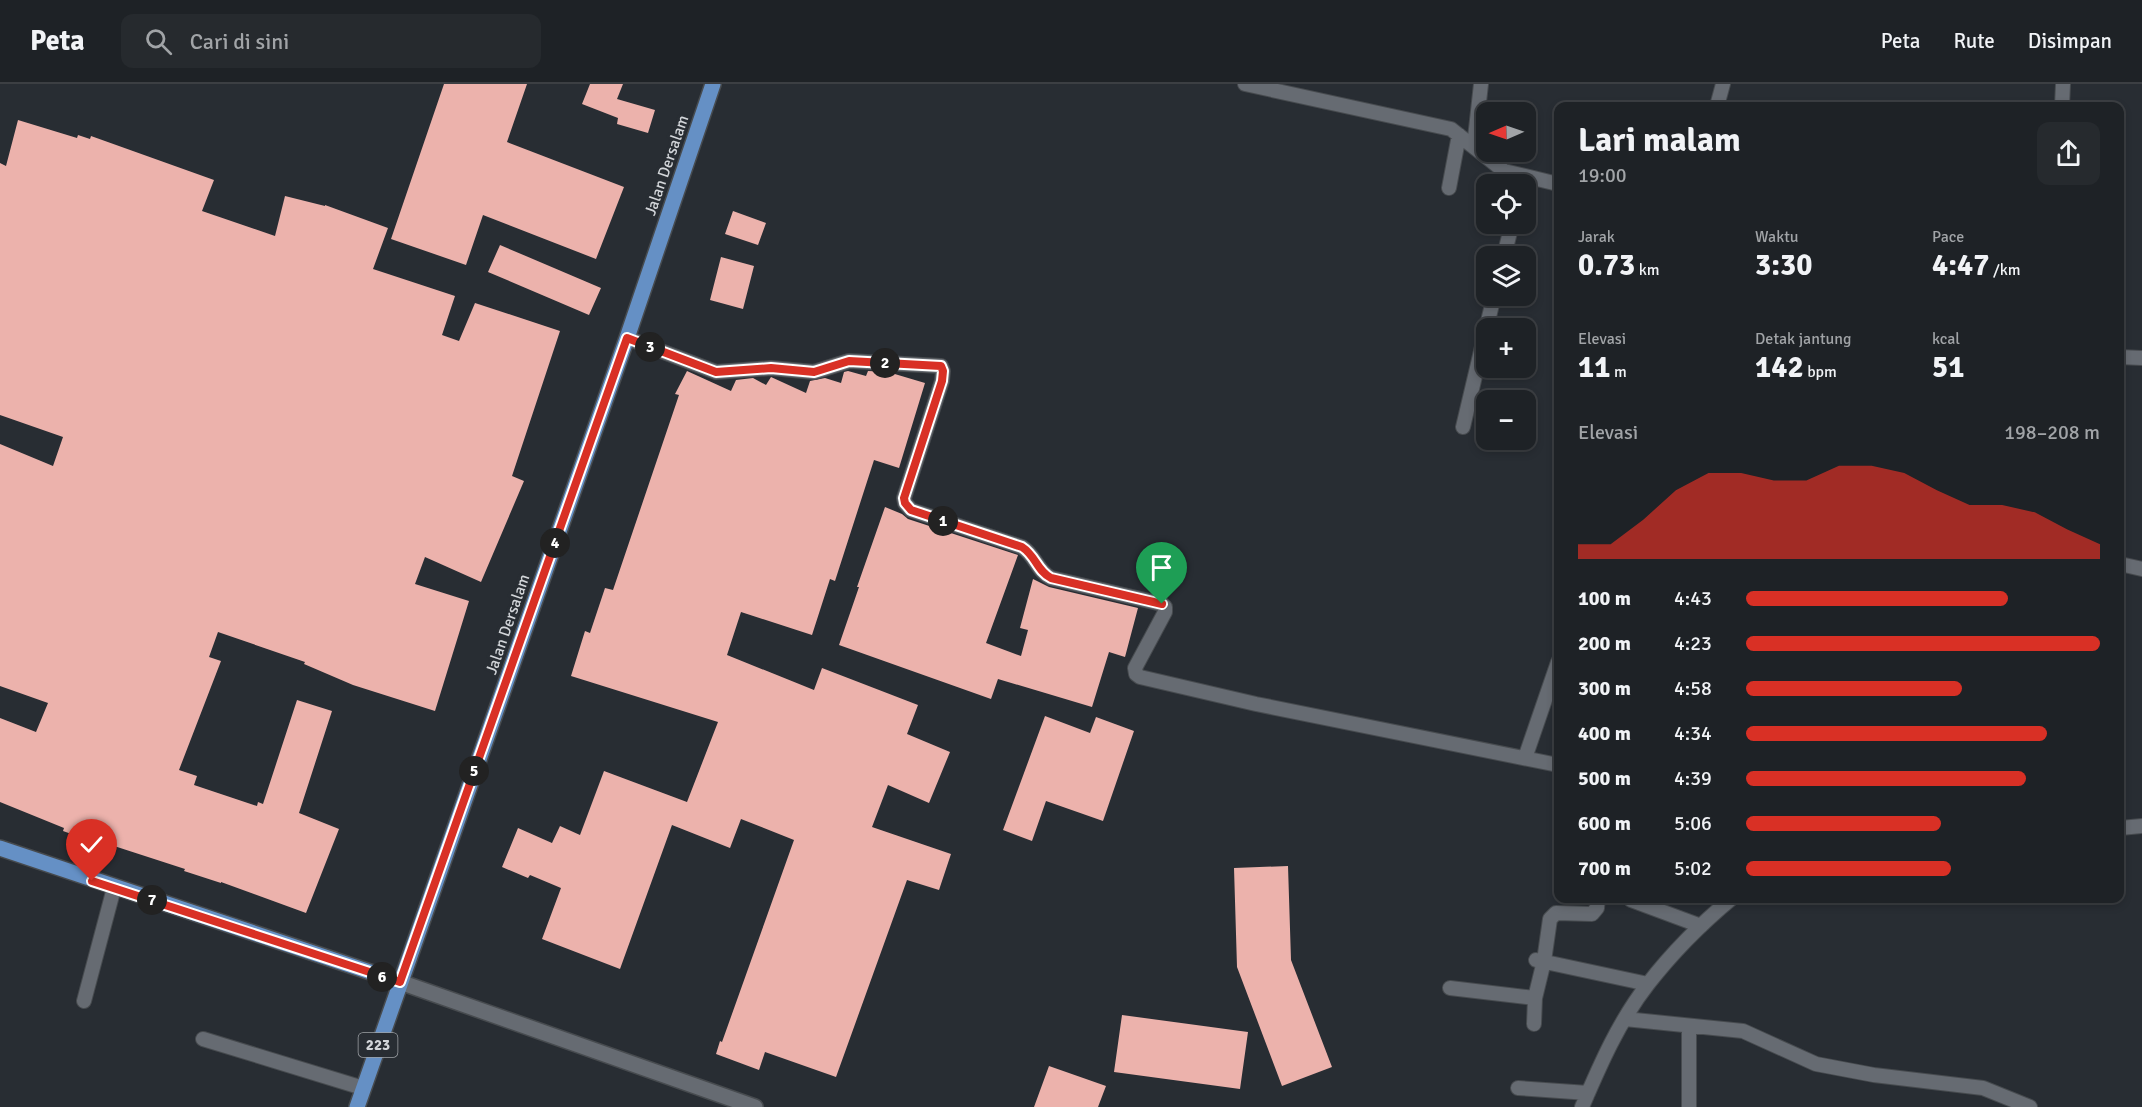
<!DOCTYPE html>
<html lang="id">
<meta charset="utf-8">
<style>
body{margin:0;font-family:Signika,sans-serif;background:#262a2e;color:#f1f3f6;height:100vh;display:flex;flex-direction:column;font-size:22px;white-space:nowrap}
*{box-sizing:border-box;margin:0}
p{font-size:20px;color:#a1a4a7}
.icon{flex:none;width:33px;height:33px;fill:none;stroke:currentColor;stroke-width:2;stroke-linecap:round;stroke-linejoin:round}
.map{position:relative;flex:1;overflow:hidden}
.drawer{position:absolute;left:1554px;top:18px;width:570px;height:801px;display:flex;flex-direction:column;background:#1e2226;border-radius:12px;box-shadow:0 3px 9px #0003,0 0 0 2px #3c3f43}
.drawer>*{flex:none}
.needle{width:39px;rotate:268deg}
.tools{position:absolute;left:1476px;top:18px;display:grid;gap:12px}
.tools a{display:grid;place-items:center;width:60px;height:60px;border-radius:12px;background:#1e2226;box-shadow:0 3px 9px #0003,0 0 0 2px #3c3f43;font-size:30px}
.pin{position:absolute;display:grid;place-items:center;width:51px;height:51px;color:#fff;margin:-62px -26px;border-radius:50% 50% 50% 0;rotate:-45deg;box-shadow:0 0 6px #0007}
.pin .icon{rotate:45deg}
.km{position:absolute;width:30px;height:30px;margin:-15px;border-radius:50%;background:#222;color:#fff;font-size:16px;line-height:30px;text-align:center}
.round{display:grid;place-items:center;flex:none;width:63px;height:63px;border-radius:12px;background:#262a2e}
.head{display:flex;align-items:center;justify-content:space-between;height:102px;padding:0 24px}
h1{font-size:33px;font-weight:700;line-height:45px}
.stats{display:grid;grid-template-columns:repeat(3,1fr);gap:9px;height:102px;padding:6px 24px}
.stats div{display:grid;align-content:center}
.stats b{font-size:30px;font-weight:700}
.stats small{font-size:16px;font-weight:400}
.stats p{font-size:16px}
.chart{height:168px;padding:12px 24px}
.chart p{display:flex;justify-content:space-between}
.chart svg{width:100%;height:108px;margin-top:6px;fill:#d93025;opacity:.7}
ul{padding:0 24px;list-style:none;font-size:20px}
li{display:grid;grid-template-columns:96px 72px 1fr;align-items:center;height:45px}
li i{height:15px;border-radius:8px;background:#d93025}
header{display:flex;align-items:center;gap:36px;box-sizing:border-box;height:84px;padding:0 30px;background:#1e2226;border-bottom:2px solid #3c3f43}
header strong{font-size:28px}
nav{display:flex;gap:33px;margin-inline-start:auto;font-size:21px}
.search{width:420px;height:54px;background:#262a2e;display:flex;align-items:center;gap:15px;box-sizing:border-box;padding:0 21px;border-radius:12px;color:#a1a4a7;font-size:22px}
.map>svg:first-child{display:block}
.building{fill:#ecb2ac}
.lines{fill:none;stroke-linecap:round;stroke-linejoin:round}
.street-casing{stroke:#474b4f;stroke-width:16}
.secondary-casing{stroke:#474b4f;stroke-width:18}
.primary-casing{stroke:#474b4f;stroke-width:18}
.street{stroke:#666b72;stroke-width:14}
.secondary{stroke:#666b72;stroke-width:15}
.primary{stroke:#6590c5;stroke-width:15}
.route-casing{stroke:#fff;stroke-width:12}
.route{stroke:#d93025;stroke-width:8}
.labels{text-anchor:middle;stroke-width:6;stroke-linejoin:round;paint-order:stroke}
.shield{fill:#282d33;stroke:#9fa3a7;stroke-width:1.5}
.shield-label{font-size:15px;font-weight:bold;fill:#d2d5d9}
.street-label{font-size:16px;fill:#d2d5d9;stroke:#282d33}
</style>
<header>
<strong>Peta</strong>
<div class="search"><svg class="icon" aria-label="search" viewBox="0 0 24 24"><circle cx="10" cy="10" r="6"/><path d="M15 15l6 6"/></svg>Cari di sini</div>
<nav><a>Peta</a><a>Rute</a><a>Disimpan</a></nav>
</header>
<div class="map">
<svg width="2142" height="1023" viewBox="0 0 2142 1023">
<rect width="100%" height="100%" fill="#282d33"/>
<path class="building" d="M444 0H527L507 58 624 103 596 175 483 131 466 181 391 155Z
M590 0H623L617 15 655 26 648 49 617 40 618 34 582 20Z
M18 36 77 54 78 51 90 55 91 52 214 96 202 127 275 152 285 112 325 122V121L388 144 373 185 455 212 442 251 459 257 475 219 560 247 512 392 524 397 481 498 425 473 415 500 469 517 435 627 353 601 304 580 305 578 218 548 209 573 221 577 179 686 197 692 194 701 257 722 258 718 263 720 297 616 332 627 299 729 339 745 306 829 221 798V799L184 787 185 785 111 761 110 764 63 747 64 744 0 718V634L36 648 48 619 0 602V360L53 382 63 353 0 331V79L6 82Z
M733 127 766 139 758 161 725 150Z
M500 161 601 204 589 231 488 188Z
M721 173 754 182 743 225 710 216Z
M687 287 731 307 736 296 753 294 766 301 771 293 806 309 810 297 825 294 841 299 844 288 848 287 866 292 868 287 888 288 925 299 899 384 874 376 835 497 830 495 812 551 741 528 727 571 814 606 822 584 918 621 907 650 950 668 929 719 888 701 872 743 951 770 939 806 907 796 836 993 765 968 759 986 716 970 720 957 722 958 794 756 741 735 730 764 672 741 620 885 542 855 561 804 530 791 528 794 502 783 518 744 552 759 560 742 580 751 604 687 687 718 718 638 571 592 585 547 590 549 605 504 613 506 679 311 675 310Z
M885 423 902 430 908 435 1018 471 986 559 1021 572 1028 546 1020 544 1033 495 1049 503 1138 524 1125 573 1109 568 1092 623 998 595 991 615 839 561 859 503H857Z
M1045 632 1090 649 1096 633 1134 647 1103 737 1046 717 1032 757 1003 746Z
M1288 782 1291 876 1332 983 1282 1002 1237 883 1234 784Z
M1122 931 1248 948 1240 1005 1114 988Z
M1049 982 1106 1002 1098 1023H1034Z"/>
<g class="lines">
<g class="street-casing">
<path id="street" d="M1245 0 1451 45 1504 87 1558 100
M1717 22 1723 0
M2062 22 2063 0
M1474 63 1481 0
M1449 104 1459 51
M1504 172 1512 140
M627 254 716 288 771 284 814 288 849 277 941 282 943 287 942 297 904 414 905 419 911 426 1022 463C1036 472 1037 487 1051 494L1162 520 1165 523V528L1135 584 1136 590 1140 593 1256 620 1558 681
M2120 273 2142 274
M1463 343 1494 212
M2120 480 2142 485
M1525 674 1558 578
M2120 744 2142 742
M1631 816 1701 842
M1536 876 1648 900
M1450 904 1535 914
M84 917 114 804
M1625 935 1743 947 1816 980 1874 991 1983 1004 2030 1023
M1534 940 1535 914 1544 877 1550 835 1556 829 1592 830 1597 824 1598 814
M203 955 363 1004
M1518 1004 1588 1009
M1582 1023C1600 981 1619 937 1648 900 1672 869 1702 839 1732 814
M1689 1023V942"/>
</g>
<g class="secondary-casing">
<path id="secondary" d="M400 898 755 1023"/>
</g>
<g class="primary-casing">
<path id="primary" d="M0 764 400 898
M357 1023 627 254 713 0"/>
</g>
<use href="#street" class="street"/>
<use href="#secondary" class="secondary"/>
<use href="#primary" class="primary"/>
</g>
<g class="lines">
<g class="route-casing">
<path id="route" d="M92 797 400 898 627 254 716 288 771 284 814 288 849 277 941 282 943 287 942 297 904 414 905 419 911 426 1022 463C1036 472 1037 487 1051 494L1162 520"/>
</g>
<use href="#route" class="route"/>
</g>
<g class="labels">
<rect class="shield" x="358.5" y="949" width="39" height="24" rx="4.5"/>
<g class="shield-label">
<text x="378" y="966">223</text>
</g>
<g class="street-label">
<text transform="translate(666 81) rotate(-71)" y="6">Jalan Dersalam</text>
<text transform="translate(507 540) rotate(-71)" y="6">Jalan Dersalam</text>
</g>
</g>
</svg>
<div class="tools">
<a><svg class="needle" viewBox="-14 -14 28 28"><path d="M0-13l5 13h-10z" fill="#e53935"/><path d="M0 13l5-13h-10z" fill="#a1a4a7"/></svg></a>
<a><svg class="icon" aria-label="locate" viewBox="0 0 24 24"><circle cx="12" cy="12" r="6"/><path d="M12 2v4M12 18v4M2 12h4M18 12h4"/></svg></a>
<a><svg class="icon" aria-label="layers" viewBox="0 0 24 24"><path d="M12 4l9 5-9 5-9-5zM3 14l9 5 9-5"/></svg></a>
<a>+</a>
<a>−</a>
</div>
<div class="pin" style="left:1162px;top:520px;background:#1e9e55"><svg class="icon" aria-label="arrive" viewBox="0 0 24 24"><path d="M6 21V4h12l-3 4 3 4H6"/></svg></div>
<div class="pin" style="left:92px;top:797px;background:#d93025"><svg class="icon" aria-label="check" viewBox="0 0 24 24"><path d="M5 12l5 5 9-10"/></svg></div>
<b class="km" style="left:943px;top:437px">1</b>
<b class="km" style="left:885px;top:279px">2</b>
<b class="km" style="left:650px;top:263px">3</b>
<b class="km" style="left:555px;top:459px">4</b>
<b class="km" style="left:474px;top:687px">5</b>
<b class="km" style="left:382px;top:893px">6</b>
<b class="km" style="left:152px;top:816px">7</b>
<section class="drawer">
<div class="head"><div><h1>Lari malam</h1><p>19:00</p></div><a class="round"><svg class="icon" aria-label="share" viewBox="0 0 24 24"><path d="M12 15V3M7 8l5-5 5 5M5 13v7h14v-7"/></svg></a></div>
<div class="stats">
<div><p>Jarak</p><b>0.73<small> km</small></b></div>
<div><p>Waktu</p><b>3:30</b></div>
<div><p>Pace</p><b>4:47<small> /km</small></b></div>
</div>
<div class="stats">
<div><p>Elevasi</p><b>11<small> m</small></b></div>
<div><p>Detak jantung</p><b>142<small> bpm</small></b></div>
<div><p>kcal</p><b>51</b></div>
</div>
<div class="chart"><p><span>Elevasi</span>198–208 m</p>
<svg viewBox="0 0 160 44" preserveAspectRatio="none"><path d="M0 44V38L10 38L20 28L30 16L40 9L50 9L60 12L70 12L80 6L90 6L100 9L110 16L120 22L130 22L140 25L150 32L160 38V44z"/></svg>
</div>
<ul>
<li><b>100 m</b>4:43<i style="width:74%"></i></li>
<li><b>200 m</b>4:23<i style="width:100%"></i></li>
<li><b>300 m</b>4:58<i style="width:61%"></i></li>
<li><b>400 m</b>4:34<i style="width:85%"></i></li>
<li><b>500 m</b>4:39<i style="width:79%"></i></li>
<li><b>600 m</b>5:06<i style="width:55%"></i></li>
<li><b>700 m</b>5:02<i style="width:58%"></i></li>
</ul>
</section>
</div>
